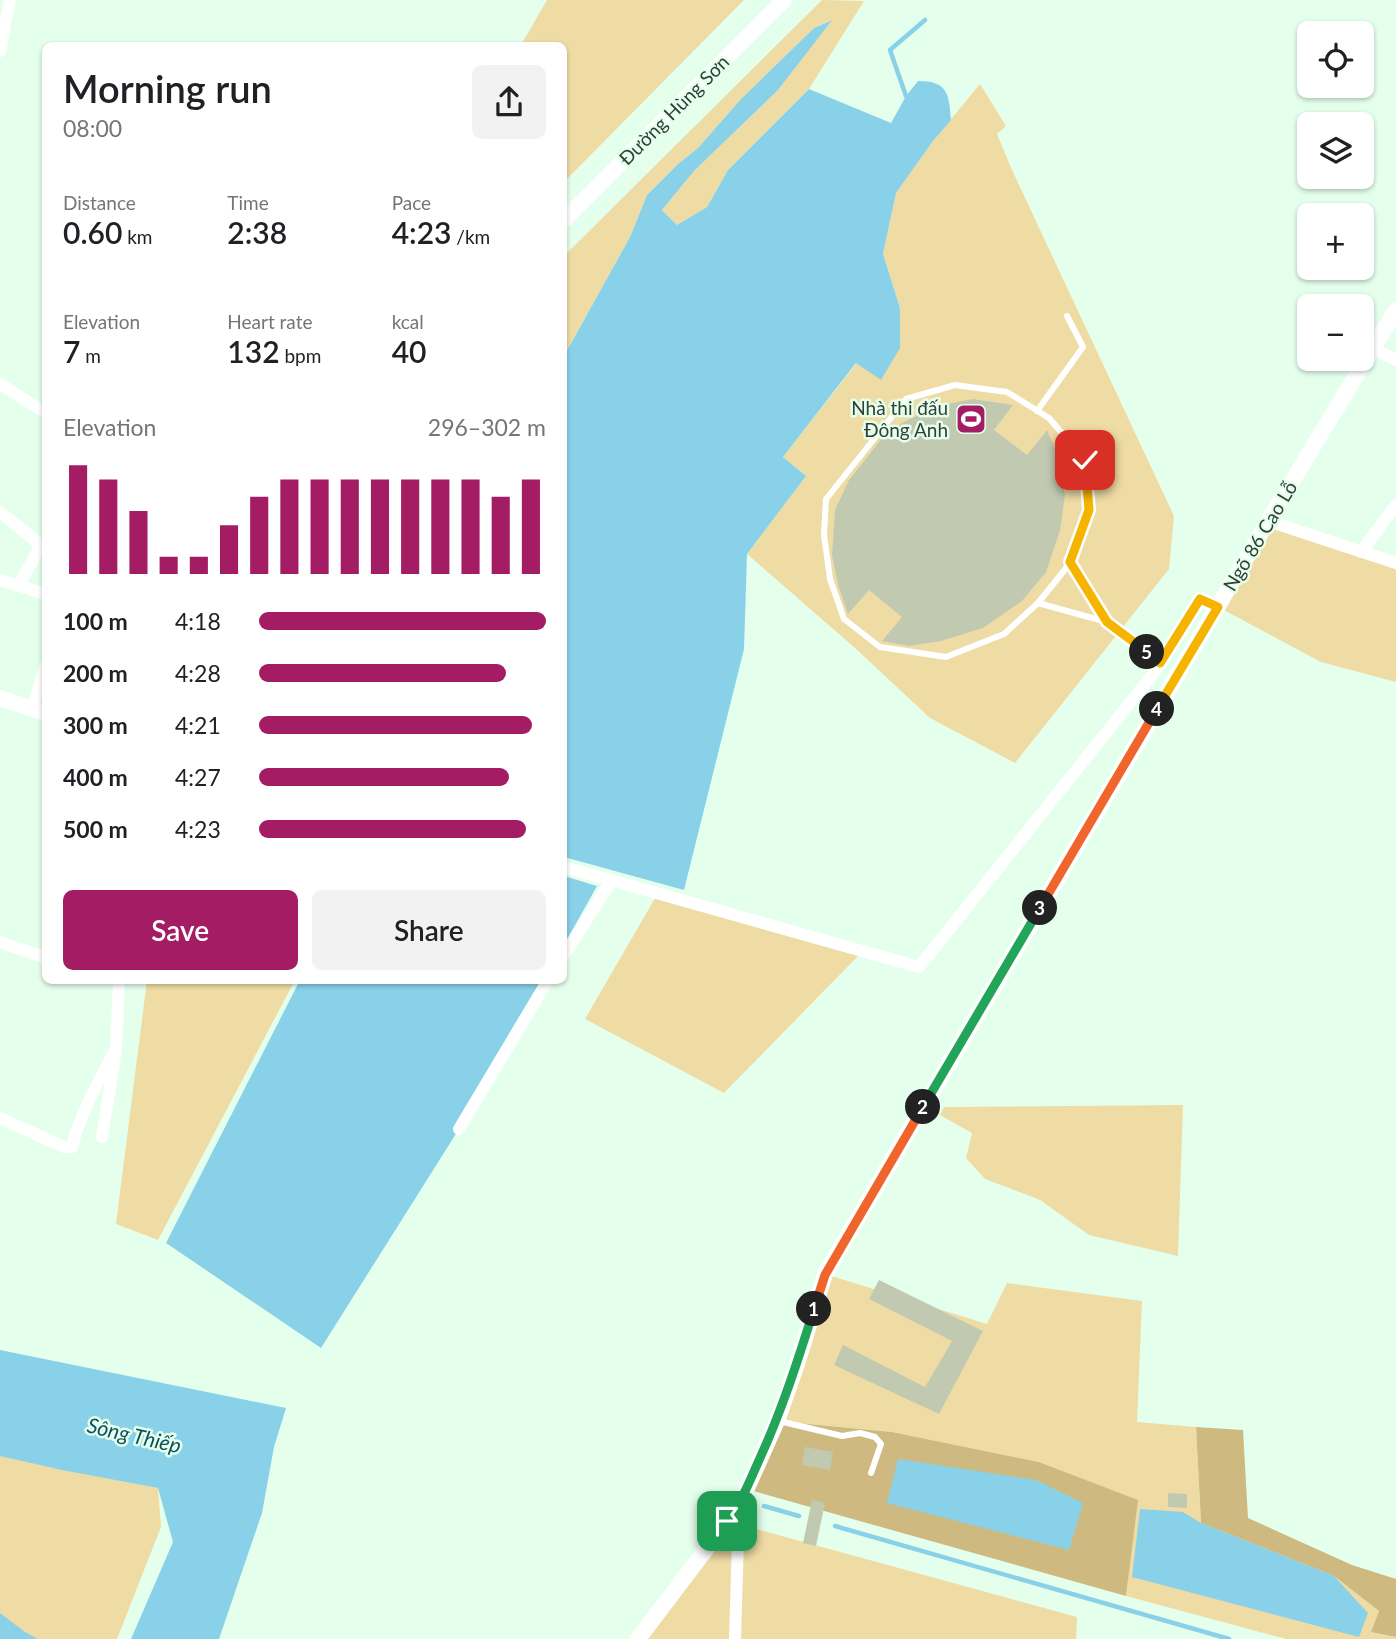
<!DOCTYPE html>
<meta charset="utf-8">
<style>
body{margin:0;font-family:Lato,sans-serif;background:#f2f2f2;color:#202124;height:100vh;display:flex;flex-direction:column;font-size:26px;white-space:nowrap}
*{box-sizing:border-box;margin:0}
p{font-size:23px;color:#757577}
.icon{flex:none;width:38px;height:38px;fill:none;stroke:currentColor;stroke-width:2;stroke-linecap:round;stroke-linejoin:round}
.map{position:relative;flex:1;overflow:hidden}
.details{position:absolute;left:42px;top:42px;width:525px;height:942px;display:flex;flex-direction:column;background:#fff;border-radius:10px;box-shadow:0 2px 5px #0004}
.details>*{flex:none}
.controls{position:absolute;left:1297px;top:21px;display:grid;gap:14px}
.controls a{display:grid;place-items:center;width:77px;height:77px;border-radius:10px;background:#fff;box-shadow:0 2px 5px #0004;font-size:35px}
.pin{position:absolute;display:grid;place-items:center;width:60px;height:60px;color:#fff;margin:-30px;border-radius:14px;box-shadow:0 4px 10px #0006}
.km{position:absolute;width:35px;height:35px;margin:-18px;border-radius:50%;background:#222;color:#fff;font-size:19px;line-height:35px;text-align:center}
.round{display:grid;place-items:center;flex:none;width:74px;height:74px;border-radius:10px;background:#f2f2f2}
.overview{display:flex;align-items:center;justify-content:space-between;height:119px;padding:0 21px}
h1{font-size:38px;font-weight:600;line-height:52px}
.metrics{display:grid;grid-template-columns:repeat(3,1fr);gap:10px;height:119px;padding:7px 21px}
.metrics div{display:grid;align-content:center}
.metrics b{font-size:30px;font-weight:600}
.metrics small{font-size:19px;font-weight:400}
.metrics p{font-size:19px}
.chart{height:196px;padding:14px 21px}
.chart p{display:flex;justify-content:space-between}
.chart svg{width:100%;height:126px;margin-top:7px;stroke:#a41c64;stroke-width:6}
.primary-button{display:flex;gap:14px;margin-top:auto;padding:14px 21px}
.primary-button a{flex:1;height:80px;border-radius:10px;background:#a41c64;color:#fff;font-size:28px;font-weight:600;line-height:80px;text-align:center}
.primary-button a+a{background:#f2f2f2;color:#202124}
ul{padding:0 21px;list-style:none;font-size:23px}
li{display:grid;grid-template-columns:112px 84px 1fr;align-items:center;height:52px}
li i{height:18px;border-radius:9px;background:#a41c64}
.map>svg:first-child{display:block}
.green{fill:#efdca5}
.forest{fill:#ceba80}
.water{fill:#89d1e8}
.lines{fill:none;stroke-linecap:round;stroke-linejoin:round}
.stream{stroke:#89d1e8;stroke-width:4.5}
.building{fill:#c1cab1}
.service{stroke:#fff;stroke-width:6}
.minor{stroke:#fff;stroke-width:12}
.tertiary{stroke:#fff;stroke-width:16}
.split-1-casing{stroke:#fff;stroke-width:14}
.split-2-casing{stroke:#fff;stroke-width:14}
.split-3-casing{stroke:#fff;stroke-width:14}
.split-4-casing{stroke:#fff;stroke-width:14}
.split-5-casing{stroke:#fff;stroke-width:14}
.split-6-casing{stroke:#fff;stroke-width:14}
.split-1{stroke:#22a559;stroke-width:9}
.split-2{stroke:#f0652b;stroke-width:9}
.split-3{stroke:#22a559;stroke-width:9}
.split-4{stroke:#f0652b;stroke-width:9}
.split-5{stroke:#f5b400;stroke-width:9}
.split-6{stroke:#f5b400;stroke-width:9}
.labels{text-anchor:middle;stroke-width:5;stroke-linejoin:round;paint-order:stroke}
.street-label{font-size:19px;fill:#343e37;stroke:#e5ffed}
.poi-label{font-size:19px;fill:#343e37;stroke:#e5ffed;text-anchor:end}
.water-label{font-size:21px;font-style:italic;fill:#114f5f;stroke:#e5ffed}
</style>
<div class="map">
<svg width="1396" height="1639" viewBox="0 0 1396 1639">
<rect width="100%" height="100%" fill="#e5ffed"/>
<path class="green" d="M547 0H744L564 182V46L521 45Z
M822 0 864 1 809 89 728 170 707 207 677 225 662 210 694 171 778 90 830 20 814 28 741 99 698 148 678 164 647 195 630 237 564 356V256Z
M980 84 1006 126 997 134 1012 170 1174 516 1169 569 1015 763 930 718 855 648 747 554 806 476 783 457 900 308 883 254 896 193 933 141Z
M1268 521 1396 563V682L1321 662 1218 607Z
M658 893 863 951 724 1093 585 1019Z
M147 980H295L158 1240 116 1224Z
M1183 1105 1178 1256 1089 1235 1040 1200 985 1179 966 1158 972 1133 940 1115 944 1107Z
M825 1274 987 1324 1007 1283 1142 1301 1137 1422 1196 1427 1201 1523 1334 1576 1379 1611 1371 1632 1396 1637V1639H1286L1126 1596 1137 1500 1039 1462 892 1432 777 1421Z
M0 1454 158 1488 161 1527 117 1639H0Z
M727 1521 1077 1617 1076 1639H638Z"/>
<path class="forest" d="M777 1421 892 1432 1039 1462 1138 1500 1126 1596 746 1489Z
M1196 1427 1243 1430 1248 1518 1352 1565 1396 1579V1637L1371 1632 1379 1611 1334 1576 1201 1523Z"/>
<path class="water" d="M832 20 778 90 694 171 662 210 677 225 707 207 728 170 809 89 891 123 906 96 918 81C948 81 949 94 951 120L933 141 896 193 883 254 900 308V348L881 380 856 363 783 457 806 476 747 554 744 649 684 890 564 857V356L630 237 647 195 678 164 698 148 741 99 814 28Z
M564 876 597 886 564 945Z
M300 980H543L459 1129 321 1348 166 1243Z
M0 1350 286 1408 274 1447 262 1513 219 1639H131L173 1542 158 1488 62 1470 0 1456Z
M898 1459 1036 1480 1083 1503 1069 1550 887 1503Z
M1140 1509 1183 1512 1201 1523 1334 1576 1368 1613 1359 1637 1132 1577Z
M0 1613 25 1632 38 1639H0Z"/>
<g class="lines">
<path class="stream" d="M906 96 890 50 925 20
M764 1506 799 1516
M835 1526 1229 1639"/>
</g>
<path class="building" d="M973 399 1013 405 994 430 1027 455 1047 430 1057 453 1065 495 1060 531 1046 572 1022 601 983 628 941 641 909 646 882 641 902 617 869 590 848 614 838 585 832 555 835 510 849 480 883 437 902 423 937 406Z
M879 1280 983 1331 939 1414 834 1365 843 1345 925 1387 952 1341 869 1299Z
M805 1447 833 1452 830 1470 802 1465Z
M1168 1493 1187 1494V1508L1168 1507Z
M812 1500 825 1503 816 1546 803 1543Z"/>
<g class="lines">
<path class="service" d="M1037 411 1083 347 1067 316
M1038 603 1071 562
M1107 622 1038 603 1004 634 946 657 880 647 844 619 830 579 824 535 826 499 906 399 955 385 1007 392 1049 418 1085 460 1089 510 1071 562 1107 622 1160 663
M779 1421 842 1436 860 1433 875 1437 881 1444 871 1473"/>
<path class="minor" d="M0 51 10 0
M1373 348 1396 360
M0 384 46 413
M0 512 46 549
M1268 521 1396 563
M1361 552 1396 505
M0 580 46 594
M19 585 41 545
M32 708 46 665
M564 867 919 967 1153 674 1200 599 1218 607
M0 942 46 958
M564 955 612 880
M0 1118 64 1147H72C81 1111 99 1081 116 1049
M459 1129 548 980
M102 1137 116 1049 119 980
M735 1639 739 1506"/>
<path class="tertiary" d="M564 220 784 0
M0 698 46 713
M638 1639 739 1506 777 1421 798 1361 825 1274 1268 521 1396 310"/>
</g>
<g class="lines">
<g class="split-1-casing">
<path id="split-1" d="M727 1521C742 1502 750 1480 760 1458 782 1410 798 1360 814 1309"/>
</g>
<g class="split-2-casing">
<path id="split-2" d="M814 1309 825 1275 923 1107"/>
</g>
<g class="split-3-casing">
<path id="split-3" d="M923 1107 1040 908"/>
</g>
<g class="split-4-casing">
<path id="split-4" d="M1040 908 1157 709"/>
</g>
<g class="split-5-casing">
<path id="split-5" d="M1147 652 1160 663 1200 599 1218 607 1157 709"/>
</g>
<g class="split-6-casing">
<path id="split-6" d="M1085 460 1089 510 1070 562 1107 622 1147 652"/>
</g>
<use href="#split-1" class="split-1"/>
<use href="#split-2" class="split-2"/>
<use href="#split-3" class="split-3"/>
<use href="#split-4" class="split-4"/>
<use href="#split-5" class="split-5"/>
<use href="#split-6" class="split-6"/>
</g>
<defs>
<g id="stadium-square" transform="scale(1.575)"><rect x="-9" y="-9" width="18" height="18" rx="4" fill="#a41c64" stroke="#e5ffed"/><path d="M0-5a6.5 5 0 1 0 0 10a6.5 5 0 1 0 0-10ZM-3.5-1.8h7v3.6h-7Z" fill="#fff"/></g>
</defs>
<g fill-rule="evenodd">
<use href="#stadium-square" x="971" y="419"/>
</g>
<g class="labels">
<g class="street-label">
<text transform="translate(674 110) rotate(-45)" y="7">Đường Hùng Sơn</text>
<text transform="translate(1260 536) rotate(-59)" y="7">Ngõ 86 Cao Lỗ</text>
</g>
<g class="poi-label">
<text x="948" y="415">Nhà thi đấu<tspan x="948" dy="22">Đông Anh</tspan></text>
</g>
<g class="water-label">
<text transform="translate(134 1436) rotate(13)" y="7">Sông Thiếp</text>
</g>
</g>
</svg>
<div class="controls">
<a><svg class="icon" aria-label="locate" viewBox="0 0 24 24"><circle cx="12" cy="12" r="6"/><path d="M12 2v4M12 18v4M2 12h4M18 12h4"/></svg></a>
<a><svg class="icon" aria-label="layers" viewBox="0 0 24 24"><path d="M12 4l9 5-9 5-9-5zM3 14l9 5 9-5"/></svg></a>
<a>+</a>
<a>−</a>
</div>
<div class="pin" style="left:727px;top:1521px;background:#1e9e55"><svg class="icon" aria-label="arrive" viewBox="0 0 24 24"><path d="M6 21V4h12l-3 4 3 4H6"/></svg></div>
<div class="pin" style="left:1085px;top:460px;background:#d93025"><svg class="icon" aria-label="check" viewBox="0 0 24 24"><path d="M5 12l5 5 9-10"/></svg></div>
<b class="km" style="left:814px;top:1309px">1</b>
<b class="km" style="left:923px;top:1107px">2</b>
<b class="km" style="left:1040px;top:908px">3</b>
<b class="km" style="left:1157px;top:709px">4</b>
<b class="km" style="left:1147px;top:652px">5</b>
<section class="details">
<div class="overview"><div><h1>Morning run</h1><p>08:00</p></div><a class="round"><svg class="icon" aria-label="share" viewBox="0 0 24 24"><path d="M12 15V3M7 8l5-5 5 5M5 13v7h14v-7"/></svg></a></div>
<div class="metrics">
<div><p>Distance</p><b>0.60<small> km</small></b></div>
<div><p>Time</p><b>2:38</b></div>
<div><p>Pace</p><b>4:23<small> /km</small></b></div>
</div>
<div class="metrics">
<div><p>Elevation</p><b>7<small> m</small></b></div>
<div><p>Heart rate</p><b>132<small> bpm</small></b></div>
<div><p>kcal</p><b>40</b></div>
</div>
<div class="chart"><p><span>Elevation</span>296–302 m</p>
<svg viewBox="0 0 160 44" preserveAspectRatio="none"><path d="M5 44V6M15 44V11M25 44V22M35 44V38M45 44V38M55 44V27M65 44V17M75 44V11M85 44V11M95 44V11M105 44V11M115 44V11M125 44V11M135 44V11M145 44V17M155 44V11"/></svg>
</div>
<ul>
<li><b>100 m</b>4:18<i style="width:100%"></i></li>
<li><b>200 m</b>4:28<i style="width:86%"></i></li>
<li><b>300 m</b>4:21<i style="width:95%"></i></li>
<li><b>400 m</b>4:27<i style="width:87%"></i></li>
<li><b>500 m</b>4:23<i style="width:93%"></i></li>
</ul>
<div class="primary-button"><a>Save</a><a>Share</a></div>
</section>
</div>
